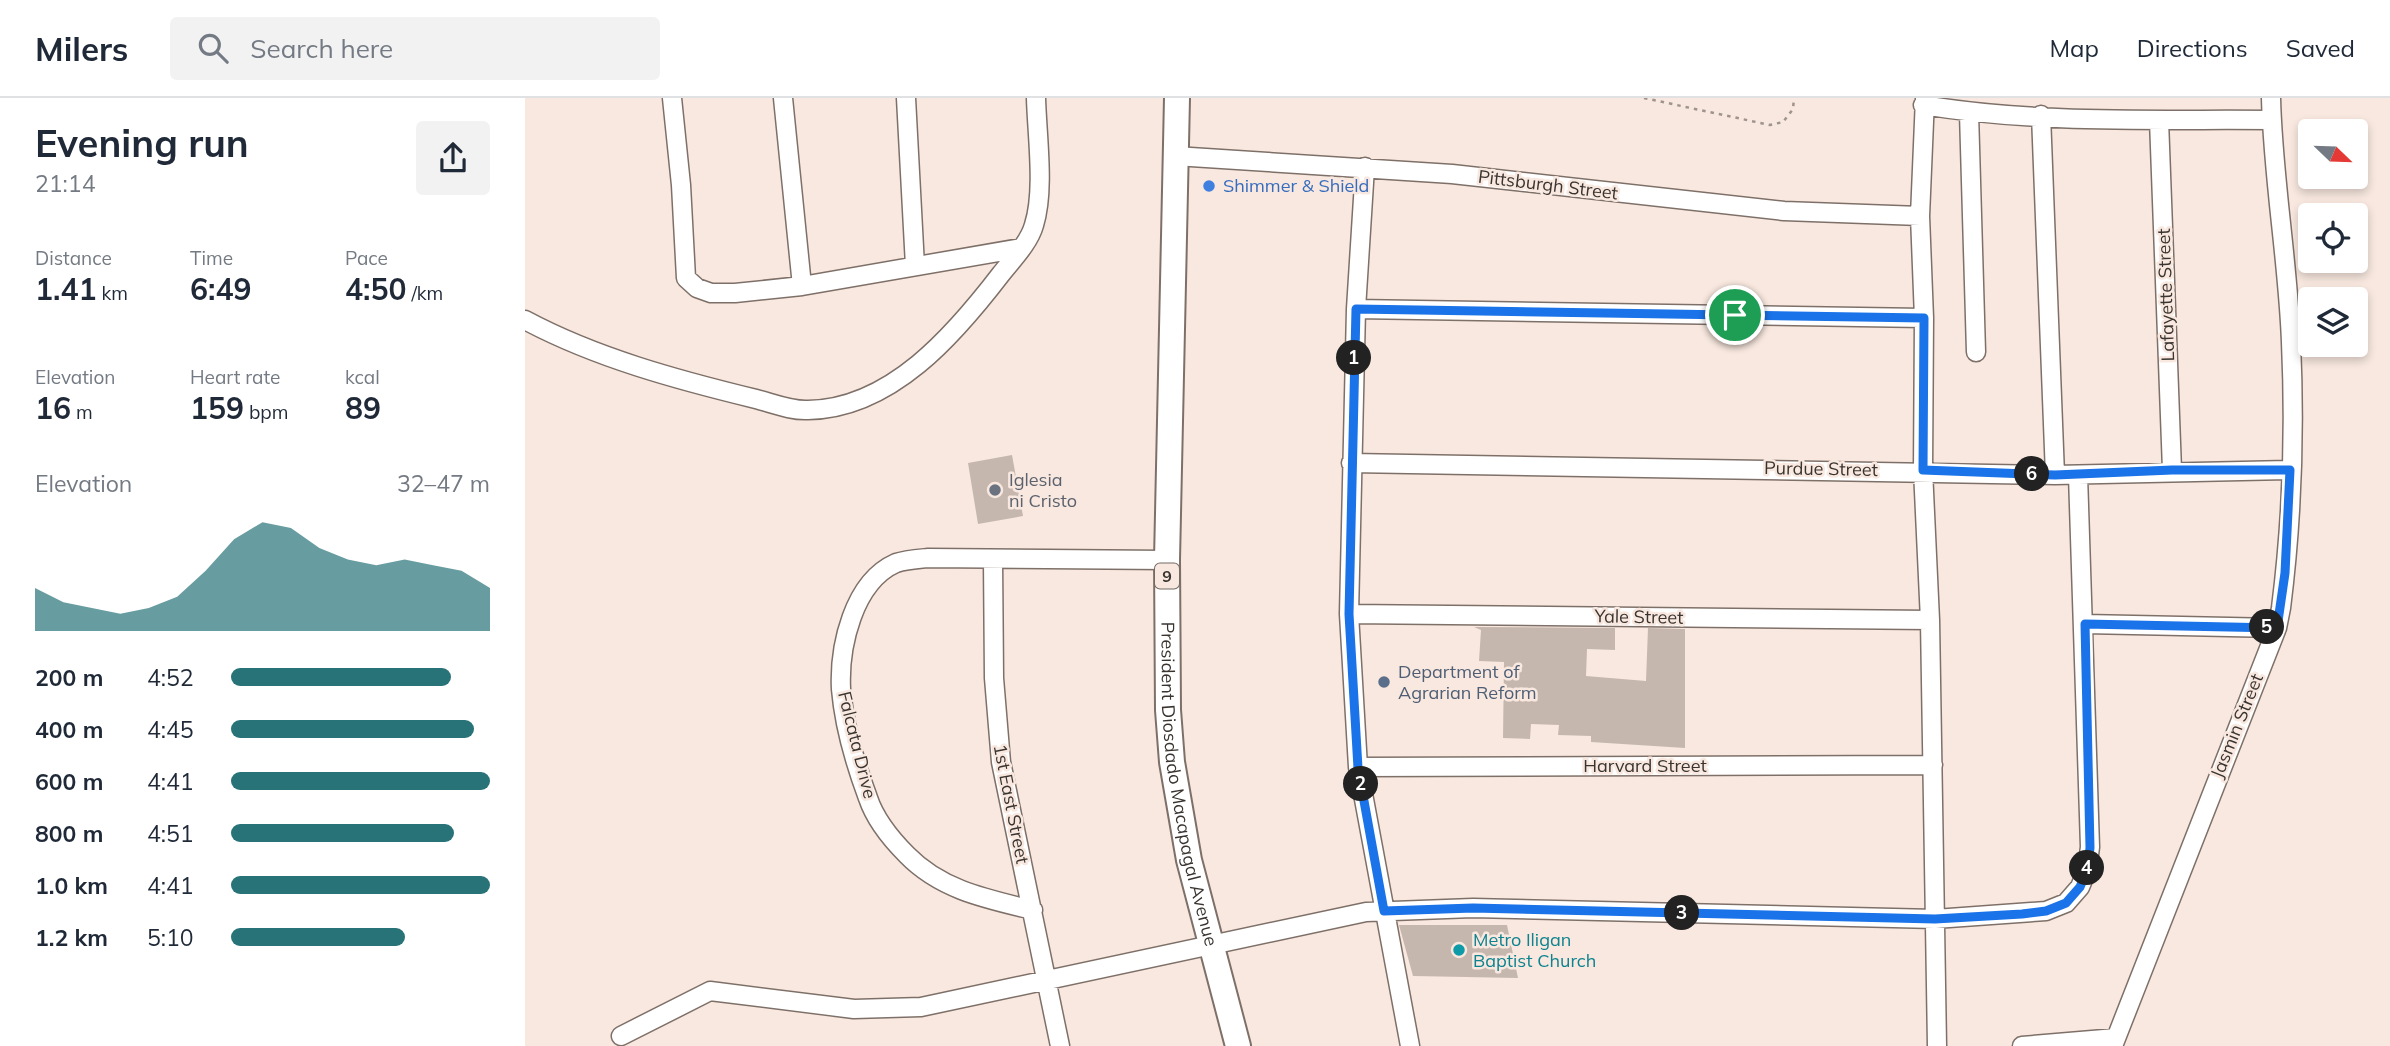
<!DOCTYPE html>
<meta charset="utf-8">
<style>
body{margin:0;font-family:Mulish,sans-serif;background:#f2f2f3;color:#1f2937;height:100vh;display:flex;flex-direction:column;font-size:26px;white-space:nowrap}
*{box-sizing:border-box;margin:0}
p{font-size:23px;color:#747a83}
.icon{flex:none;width:38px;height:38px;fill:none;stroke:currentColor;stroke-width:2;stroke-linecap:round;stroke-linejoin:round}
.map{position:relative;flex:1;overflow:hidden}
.drawer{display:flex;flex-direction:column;background:#fff;width:525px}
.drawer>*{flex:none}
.needle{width:46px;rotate:113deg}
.buttons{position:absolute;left:1773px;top:21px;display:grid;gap:14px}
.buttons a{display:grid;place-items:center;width:70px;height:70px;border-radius:7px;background:#fff;box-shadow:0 4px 10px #0003;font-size:35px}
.pin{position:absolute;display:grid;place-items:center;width:60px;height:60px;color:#fff;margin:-30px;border:4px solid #fff;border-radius:50%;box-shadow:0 2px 7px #0007}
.km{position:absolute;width:35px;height:35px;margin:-18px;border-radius:50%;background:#222;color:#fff;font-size:19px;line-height:35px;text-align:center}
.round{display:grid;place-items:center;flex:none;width:74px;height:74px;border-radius:7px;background:#f2f2f3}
.overview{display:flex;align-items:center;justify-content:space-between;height:119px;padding:0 35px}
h1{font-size:38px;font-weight:700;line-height:52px}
.figures{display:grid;grid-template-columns:repeat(3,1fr);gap:10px;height:119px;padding:7px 35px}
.figures div{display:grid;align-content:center}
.figures b{font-size:30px;font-weight:700}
.figures small{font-size:19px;font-weight:400}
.figures p{font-size:19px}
.chart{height:196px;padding:14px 35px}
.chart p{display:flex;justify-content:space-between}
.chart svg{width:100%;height:126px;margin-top:7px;fill:#287378;opacity:.7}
ul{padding:0 35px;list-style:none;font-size:23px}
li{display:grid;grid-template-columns:112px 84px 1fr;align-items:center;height:52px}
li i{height:18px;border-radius:9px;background:#287378}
header{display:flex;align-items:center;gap:42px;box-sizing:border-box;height:98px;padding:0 35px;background:#fff;border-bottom:2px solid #e0e1e3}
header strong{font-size:33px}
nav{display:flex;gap:38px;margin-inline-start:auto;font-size:24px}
.search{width:490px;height:63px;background:#f2f2f3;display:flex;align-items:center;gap:18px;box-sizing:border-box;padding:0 24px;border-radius:7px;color:#747a83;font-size:26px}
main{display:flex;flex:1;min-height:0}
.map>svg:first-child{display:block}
.building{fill:#c6b7ae}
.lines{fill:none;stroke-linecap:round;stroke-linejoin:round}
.minor-casing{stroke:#7e7068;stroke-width:21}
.highway-casing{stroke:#7e7068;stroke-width:28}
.path{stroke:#9f938d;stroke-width:2.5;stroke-dasharray:3.5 5;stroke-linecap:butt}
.minor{stroke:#fff;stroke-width:18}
.highway{stroke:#fff;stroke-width:24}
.route-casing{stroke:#fff;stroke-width:14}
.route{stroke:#1a73e8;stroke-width:9}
.shop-dot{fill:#3f7fe0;stroke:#f8e8df;stroke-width:2.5}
.worship-dot{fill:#6b7280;stroke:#f8e8df;stroke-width:2.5}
.service-dot{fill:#5c6f8a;stroke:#f8e8df;stroke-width:2.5}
.culture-dot{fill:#0f9aa8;stroke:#f8e8df;stroke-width:2.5}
.labels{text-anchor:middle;stroke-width:5;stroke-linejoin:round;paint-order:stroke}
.shield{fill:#f8e8df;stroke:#736a64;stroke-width:2}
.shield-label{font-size:16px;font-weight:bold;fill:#3a3430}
.street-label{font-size:18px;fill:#3a3430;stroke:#f8e8df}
.shop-label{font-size:18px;fill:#366cbe;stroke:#f8e8df;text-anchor:start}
.worship-label{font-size:18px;fill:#5b616d;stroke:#f8e8df;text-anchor:start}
.service-label{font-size:18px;fill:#4e5e75;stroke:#f8e8df;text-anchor:start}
.culture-label{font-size:18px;fill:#0d838f;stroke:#f8e8df;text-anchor:start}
</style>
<header>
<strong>Milers</strong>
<div class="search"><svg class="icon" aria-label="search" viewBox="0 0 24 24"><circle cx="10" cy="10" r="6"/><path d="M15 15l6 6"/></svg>Search here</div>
<nav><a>Map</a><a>Directions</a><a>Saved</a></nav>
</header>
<main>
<section class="drawer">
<div class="overview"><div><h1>Evening run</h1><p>21:14</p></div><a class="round"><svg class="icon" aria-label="share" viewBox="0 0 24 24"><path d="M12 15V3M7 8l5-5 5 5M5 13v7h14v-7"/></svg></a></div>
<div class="figures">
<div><p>Distance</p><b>1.41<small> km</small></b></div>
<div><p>Time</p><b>6:49</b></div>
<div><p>Pace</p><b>4:50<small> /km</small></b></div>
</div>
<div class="figures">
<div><p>Elevation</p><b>16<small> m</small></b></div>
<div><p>Heart rate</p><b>159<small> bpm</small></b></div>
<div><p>kcal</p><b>89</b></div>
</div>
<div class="chart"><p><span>Elevation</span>32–47 m</p>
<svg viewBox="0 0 160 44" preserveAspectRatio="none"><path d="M0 44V29L10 34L20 36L30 38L40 36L50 32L60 23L70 12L80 6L90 8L100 15L110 19L120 21L130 19L140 21L150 23L160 29V44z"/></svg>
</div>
<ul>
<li><b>200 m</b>4:52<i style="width:85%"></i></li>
<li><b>400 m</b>4:45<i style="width:94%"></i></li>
<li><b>600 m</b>4:41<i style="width:100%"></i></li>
<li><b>800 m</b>4:51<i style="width:86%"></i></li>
<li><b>1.0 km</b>4:41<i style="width:100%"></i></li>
<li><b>1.2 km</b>5:10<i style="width:67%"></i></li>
</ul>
</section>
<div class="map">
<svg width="1865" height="948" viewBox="0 0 1865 948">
<rect width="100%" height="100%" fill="#f8e8df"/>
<path class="building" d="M487 357 498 418 453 426 443 365Z
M949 529 1090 530V552L1062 551 1061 578 1121 583 1123 530 1160 531V650L1066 644V638L1033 637 1034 627 1006 626 1005 641 978 640 979 564 954 563 956 532Z
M874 827H982L993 880 888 878Z"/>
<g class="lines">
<g class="minor-casing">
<path id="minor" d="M147 0 156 87 161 180 172 190 186 195H210L277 188 496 150
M258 0 277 188
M381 0 390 168
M1400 0 1395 118 1399 220 1398 372 1405 522 1412 948
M1398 7C1513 26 1631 21 1747 22
M1444 15 1451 254
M1516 17 1530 377
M1634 22 1647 372
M650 58 927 76 1259 113 1395 118
M840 69 831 211 824 516 833 669 885 948
M831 211 1399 220
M0 222C71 260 153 282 231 301 247 305 266 313 283 312 366 311 430 236 476 176 487 162 504 145 509 127 520 92 512 38 511 0
M826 365 1530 377 1765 372
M468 462 469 580 476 664 535 948
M824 516 1405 522
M1560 526 1752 530
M833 669 1408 667
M508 812C462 801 416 792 382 757 367 742 350 721 343 700 331 668 319 626 316 591 314 549 328 484 371 465 380 462 393 461 403 460L642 462
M96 938 185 893 329 911 396 909 841 814 948 810 1410 821 1521 813 1541 805 1555 789 1562 772 1565 749 1553 377
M1497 948 1591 940
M1588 948 1752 530 1756 510C1767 423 1770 331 1766 244 1763 162 1748 82 1746 0"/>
</g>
<g class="highway-casing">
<g id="highway">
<path id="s1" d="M652 0 642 462 643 612 647 664 664 762 713 948"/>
</g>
</g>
<path class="path" d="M1119 0 1245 27 1258 24 1268 11 1269 0"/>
<use href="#minor" class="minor"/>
<use href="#highway" class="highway"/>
</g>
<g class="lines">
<g class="route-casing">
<path id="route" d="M831 211 1399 220 1398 372 1530 377 1647 372H1765L1760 475 1752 530 1560 526 1565 750 1562 772 1555 789 1541 805 1521 813 1497 816 1410 821 948 810 859 813 833 670 824 516Z"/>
</g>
<use href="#route" class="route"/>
</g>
<circle class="shop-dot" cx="684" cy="88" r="7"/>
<circle class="worship-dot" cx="470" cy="392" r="7"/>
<circle class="service-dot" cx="859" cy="584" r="7"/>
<circle class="culture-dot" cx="934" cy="852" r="7"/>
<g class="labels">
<rect class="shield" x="630" y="465.5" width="24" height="25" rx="5"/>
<g class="shield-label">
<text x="642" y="484">9</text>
</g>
<g class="street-label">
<text transform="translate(1023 87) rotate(7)" y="6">Pittsburgh Street</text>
<text transform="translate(1641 197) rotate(-92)" y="6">Lafayette Street</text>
<text transform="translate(1296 371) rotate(1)" y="6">Purdue Street</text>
<text transform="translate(1114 519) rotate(1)" y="6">Yale Street</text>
<text transform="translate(1712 628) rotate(-68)" y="6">Jasmin Street</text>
<text transform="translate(332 647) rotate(76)" y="6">Falcata Drive</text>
<text x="1120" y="674">Harvard Street</text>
<text dy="6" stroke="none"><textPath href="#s1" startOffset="688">President Diosdado Macapagal Avenue</textPath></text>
<text transform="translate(486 706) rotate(79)" y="6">1st East Street</text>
</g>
<g class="shop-label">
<text x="698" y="94">Shimmer &amp; Shield</text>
</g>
<g class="worship-label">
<text x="484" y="388">Iglesia<tspan x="484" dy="21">ni Cristo</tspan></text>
</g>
<g class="service-label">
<text x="873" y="580">Department of<tspan x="873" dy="21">Agrarian Reform</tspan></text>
</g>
<g class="culture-label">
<text x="948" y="848">Metro Iligan<tspan x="948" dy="21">Baptist Church</tspan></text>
</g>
</g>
</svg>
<div class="buttons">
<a><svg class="needle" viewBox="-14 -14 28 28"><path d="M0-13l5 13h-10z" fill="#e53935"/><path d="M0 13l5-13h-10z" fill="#747a83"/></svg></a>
<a><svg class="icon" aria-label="locate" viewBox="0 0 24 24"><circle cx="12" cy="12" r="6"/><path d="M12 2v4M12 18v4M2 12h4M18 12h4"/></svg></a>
<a><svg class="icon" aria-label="layers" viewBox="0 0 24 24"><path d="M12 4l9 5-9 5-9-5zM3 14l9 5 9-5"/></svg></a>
</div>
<div class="pin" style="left:1210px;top:217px;background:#1e9e55"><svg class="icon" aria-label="arrive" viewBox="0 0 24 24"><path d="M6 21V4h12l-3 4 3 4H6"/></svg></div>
<b class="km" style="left:829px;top:260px">1</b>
<b class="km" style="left:836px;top:686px">2</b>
<b class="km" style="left:1157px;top:815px">3</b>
<b class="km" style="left:1562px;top:770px">4</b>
<b class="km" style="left:1742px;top:529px">5</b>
<b class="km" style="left:1507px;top:376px">6</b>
</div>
</main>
